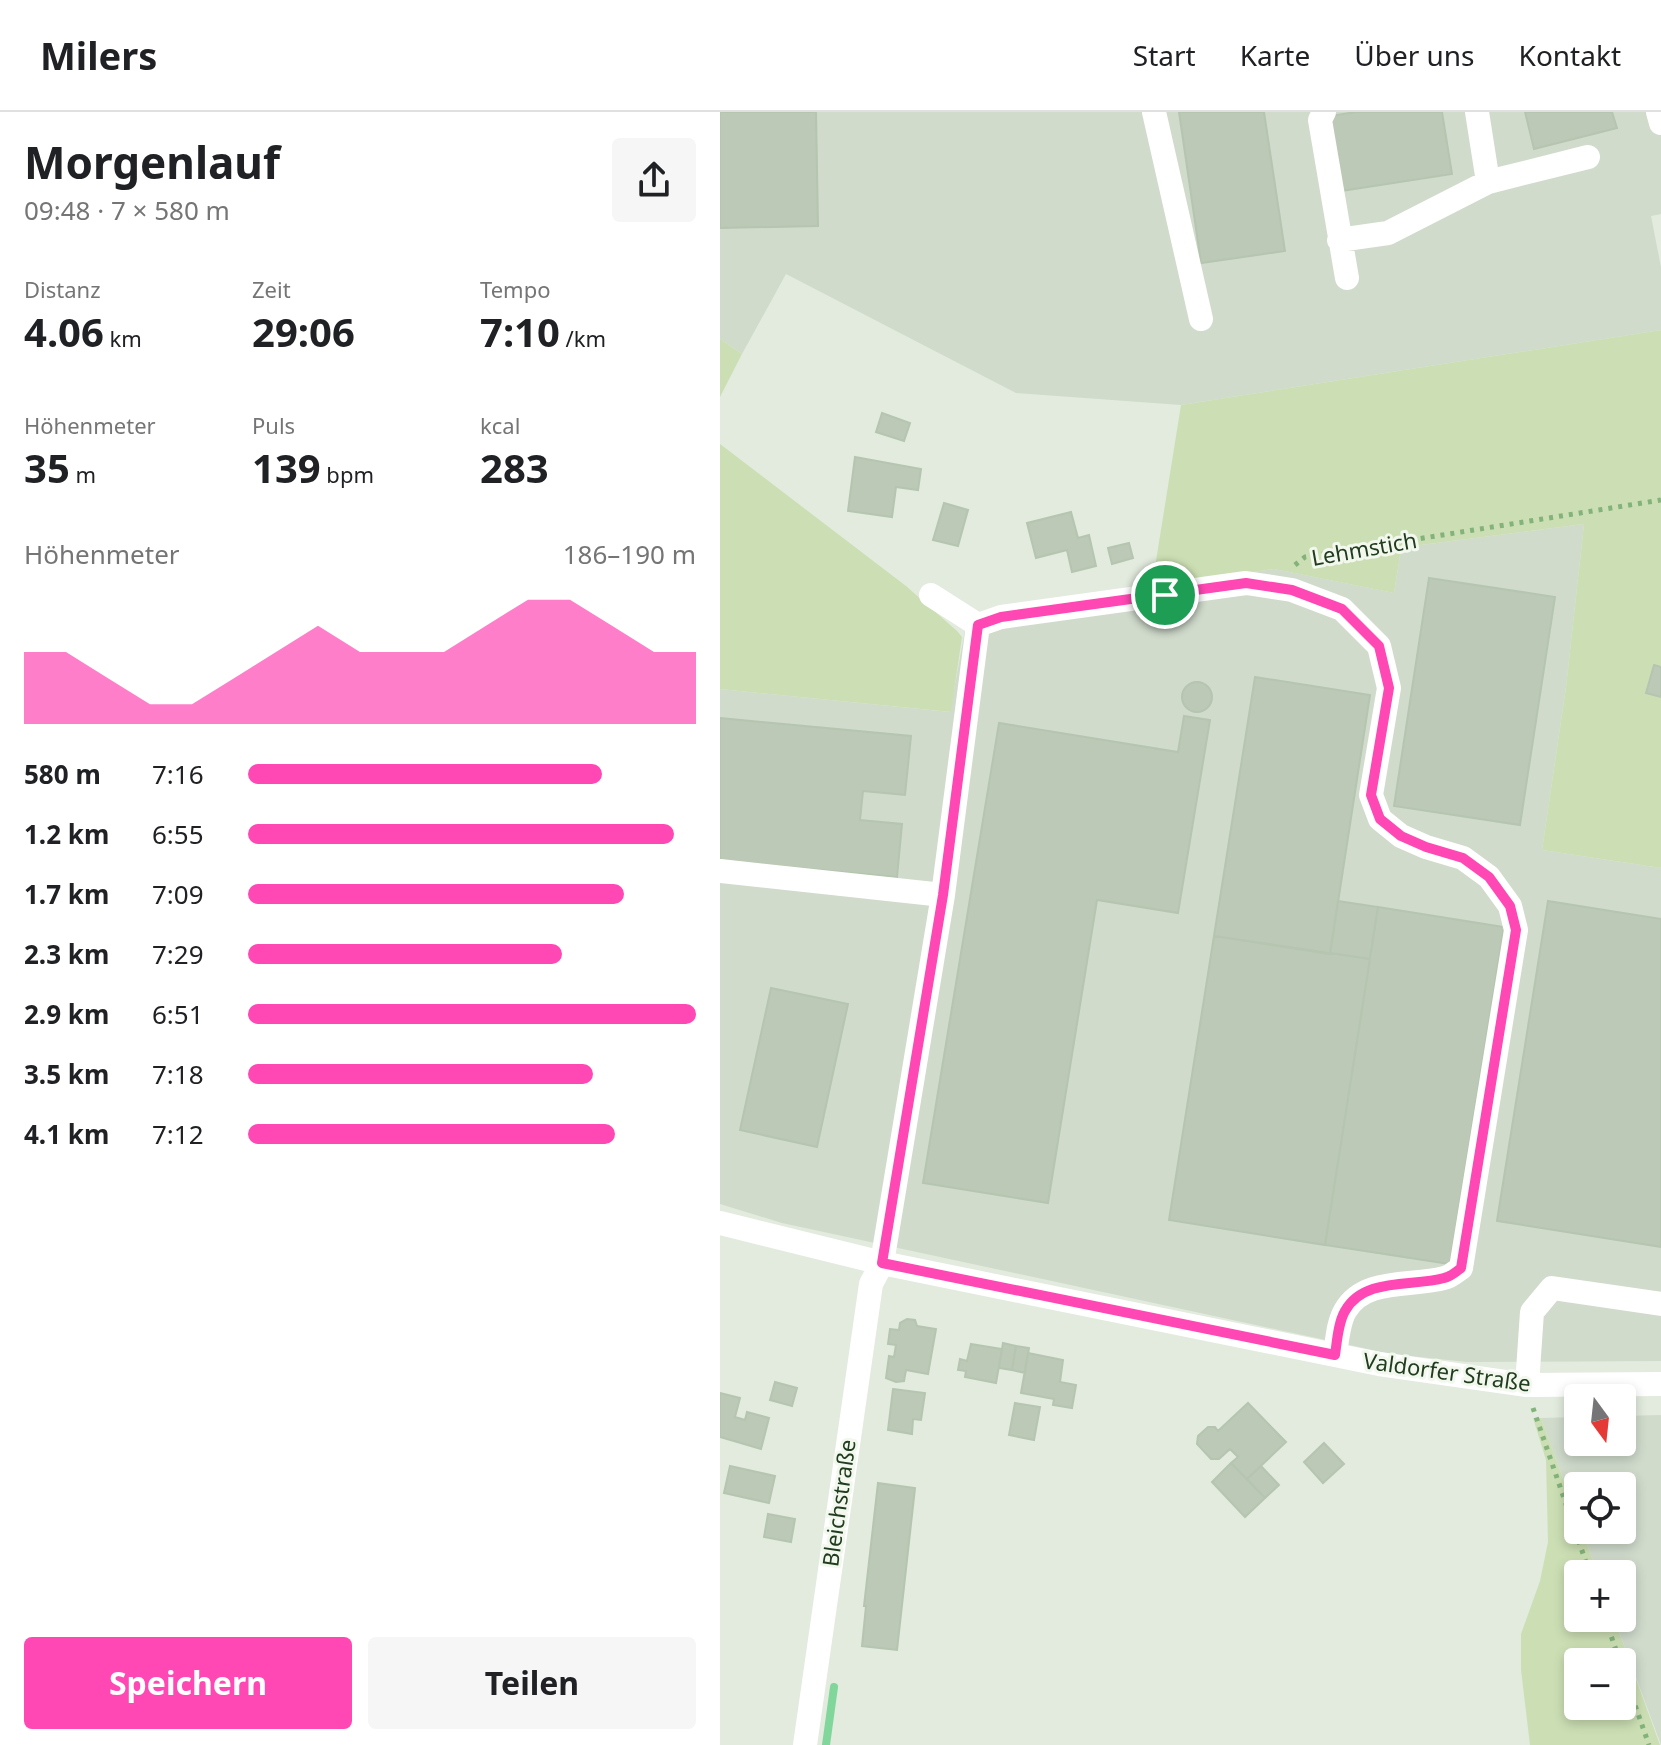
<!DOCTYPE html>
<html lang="de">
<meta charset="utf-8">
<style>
body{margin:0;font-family:"Noto Sans",sans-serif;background:#f6f6f6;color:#202124;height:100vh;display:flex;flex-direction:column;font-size:30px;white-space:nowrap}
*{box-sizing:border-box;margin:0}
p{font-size:26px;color:#757577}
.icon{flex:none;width:44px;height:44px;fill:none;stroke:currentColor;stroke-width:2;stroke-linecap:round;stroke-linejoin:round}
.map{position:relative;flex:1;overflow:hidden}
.side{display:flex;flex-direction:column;background:#fff;width:720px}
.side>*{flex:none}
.needle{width:52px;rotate:165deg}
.controls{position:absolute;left:844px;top:1272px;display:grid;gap:16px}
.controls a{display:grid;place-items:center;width:72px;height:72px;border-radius:8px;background:#fff;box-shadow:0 4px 12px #0003;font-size:40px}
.pin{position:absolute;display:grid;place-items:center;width:68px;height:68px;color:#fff;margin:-34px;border:4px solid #fff;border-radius:50%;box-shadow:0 2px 8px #0007}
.round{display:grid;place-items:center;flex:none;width:84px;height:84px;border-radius:8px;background:#f6f6f6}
.headline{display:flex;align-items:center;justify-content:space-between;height:136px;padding:0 24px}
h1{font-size:44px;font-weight:700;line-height:60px}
.figures{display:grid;grid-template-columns:repeat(3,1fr);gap:12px;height:136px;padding:8px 24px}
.figures div{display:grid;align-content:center}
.figures b{font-size:40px;font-weight:700}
.figures small{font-size:22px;font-weight:400}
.figures p{font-size:22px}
.chart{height:224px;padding:16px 24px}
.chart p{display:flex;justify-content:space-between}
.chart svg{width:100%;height:144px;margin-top:8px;fill:#ff48b4;opacity:.7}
.primary-button{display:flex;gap:16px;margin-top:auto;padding:16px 24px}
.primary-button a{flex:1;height:92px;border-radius:8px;background:#ff48b4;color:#fff;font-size:32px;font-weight:700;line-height:92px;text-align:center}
.primary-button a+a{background:#f6f6f6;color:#202124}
ul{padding:0 24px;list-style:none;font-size:26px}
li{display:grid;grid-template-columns:128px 96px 1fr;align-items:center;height:60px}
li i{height:20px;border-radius:10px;background:#ff48b4}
header{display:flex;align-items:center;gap:48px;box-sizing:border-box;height:112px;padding:0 40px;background:#fff;border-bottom:2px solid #e0e0e0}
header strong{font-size:38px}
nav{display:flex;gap:44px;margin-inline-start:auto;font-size:28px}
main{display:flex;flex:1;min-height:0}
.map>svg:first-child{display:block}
.built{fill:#d0dbcc}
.green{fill:#ccdfb4;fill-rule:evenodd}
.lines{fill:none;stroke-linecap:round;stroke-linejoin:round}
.stream{stroke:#80d69b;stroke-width:8}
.building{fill:#bbc9b6;stroke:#b5c5b0;stroke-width:2}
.path{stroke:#83b27b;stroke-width:5;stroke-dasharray:4 6;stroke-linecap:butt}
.minor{stroke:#fff;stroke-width:24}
.route-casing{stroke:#fff;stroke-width:16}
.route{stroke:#ff48b4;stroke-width:10}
.labels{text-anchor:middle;stroke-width:6;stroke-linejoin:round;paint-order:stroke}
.street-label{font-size:22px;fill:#213c1e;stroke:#f2f8ee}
</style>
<header>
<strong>Milers</strong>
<nav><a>Start</a><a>Karte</a><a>Über uns</a><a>Kontakt</a></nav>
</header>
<main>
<section class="side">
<div class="headline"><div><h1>Morgenlauf</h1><p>09:48 · 7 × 580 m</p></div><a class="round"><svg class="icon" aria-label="share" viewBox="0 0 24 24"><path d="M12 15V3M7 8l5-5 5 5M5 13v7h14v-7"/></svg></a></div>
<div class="figures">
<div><p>Distanz</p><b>4.06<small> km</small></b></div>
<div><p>Zeit</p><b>29:06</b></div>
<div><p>Tempo</p><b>7:10<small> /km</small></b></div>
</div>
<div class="figures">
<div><p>Höhenmeter</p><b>35<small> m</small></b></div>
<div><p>Puls</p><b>139<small> bpm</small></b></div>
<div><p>kcal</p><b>283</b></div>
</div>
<div class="chart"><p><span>Höhenmeter</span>186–190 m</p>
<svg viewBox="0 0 160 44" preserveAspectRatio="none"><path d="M0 44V22L10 22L20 30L30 38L40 38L50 30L60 22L70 14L80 22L90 22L100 22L110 14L120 6L130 6L140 14L150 22L160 22V44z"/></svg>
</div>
<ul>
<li><b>580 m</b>7:16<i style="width:79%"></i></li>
<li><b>1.2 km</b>6:55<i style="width:95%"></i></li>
<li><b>1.7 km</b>7:09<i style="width:84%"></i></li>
<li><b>2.3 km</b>7:29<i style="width:70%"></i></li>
<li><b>2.9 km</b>6:51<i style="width:100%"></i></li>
<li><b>3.5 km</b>7:18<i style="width:77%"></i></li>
<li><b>4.1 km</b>7:12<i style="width:82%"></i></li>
</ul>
<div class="primary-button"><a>Speichern</a><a>Teilen</a></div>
</section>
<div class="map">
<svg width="941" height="1633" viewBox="0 0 941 1633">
<rect width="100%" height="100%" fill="#e2ebde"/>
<path class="built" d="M0 0H941V102L931 104 941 155V218L461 293 296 281 66 162 22 242 0 227Z
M864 412 846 575 822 738 941 756V1249L747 1250 671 1242 62 1111 0 1092V577L230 600 248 502 554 457 674 481 681 437 685 435Z
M941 1303V1633L894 1506H902V1462H878L862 1418H902V1374H858V1408L821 1306 858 1305V1330H902V1304Z"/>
<path class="green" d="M941 218V756L822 738 846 575 864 412 685 435 681 437 674 481 554 457 432 474 461 293Z
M0 227 22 242 0 285Z
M0 332 186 474 237 519 242 525 231 600 0 577Z
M813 1306H821L858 1408V1418H862L878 1462H858V1506H894L940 1633H810L801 1558V1522L820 1469 828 1430 826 1348ZM858 1550H902V1594H858Z"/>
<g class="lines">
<path class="stream" d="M106 1633 114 1575"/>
</g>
<path class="building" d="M0 0H96L98 114 0 116Z
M459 0H544L565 139 481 151Z
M636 0H722L732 62 621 79 610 4Z
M805 0H892L897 16 814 37Z
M162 301 190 311 184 329 156 320Z
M135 345 201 357 198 378 176 375 172 405 128 399Z
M224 391 248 398 238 434 213 428Z
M351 400 358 426 369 423 376 454 352 460 347 438 316 446 307 411Z
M409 431 413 446 392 452 388 436Z
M709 466 835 485 800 713 674 694Z
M934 553 941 555V585L926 581Z
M535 565 650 583 610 842 494 824Z
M462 585a15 15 0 1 1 30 0a15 15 0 1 1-30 0Z
M464 604 490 608 458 801 377 788 328 1091 203 1071 279 611 458 640Z
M0 606 191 624 185 683 143 679 140 708 182 712 177 765 0 749Z
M618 789 658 795 650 847 610 841Z
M828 789 941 807V1135L777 1109Z
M658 795 784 815 730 1152 605 1133Z
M494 824 650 847 605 1133 449 1108Z
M51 876 128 892 97 1035 20 1018Z
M187 1207 195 1208 197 1214 216 1217 208 1262 186 1258 184 1269 176 1270 166 1266 169 1244 174 1245 176 1233 168 1232 170 1217 179 1218 180 1211Z
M283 1231 296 1234 292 1258 279 1256Z
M251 1232 282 1237 276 1271 245 1265 246 1259 238 1258 240 1247 247 1249Z
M296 1234 309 1236 305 1261 292 1258Z
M308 1241 343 1248 340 1270 356 1273 352 1296 333 1293 334 1287 301 1281Z
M55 1270 77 1276 72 1294 50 1288Z
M173 1277 205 1281 201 1308 193 1307 192 1322 168 1318Z
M0 1281 20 1286 15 1305 25 1308 27 1300 49 1306 41 1337 0 1325Z
M295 1291 320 1295 314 1328 289 1323Z
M528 1291 566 1330 527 1367 511 1351 518 1345 510 1337 499 1347H491L477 1332 478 1324 488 1315H495L498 1319Z
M604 1331 624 1352 603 1371 584 1350Z
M511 1351 545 1386 525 1405 492 1370Z
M10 1354 55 1364 49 1391 4 1381Z
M541 1354 559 1373 545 1386 527 1367Z
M158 1371 195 1376 177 1538 142 1534 146 1494H144Z
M48 1402 75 1407 71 1430 44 1425Z"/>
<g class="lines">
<path class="path" d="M575 453 585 445 941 388
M813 1296 870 1462
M885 1506 900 1550
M902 1556 929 1633"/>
<path class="minor" d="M434 0 481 207
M604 0 600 8 627 166
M757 0 768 70
M938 0 941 11
M619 128 668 121 768 70 868 45
M258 513 281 505 526 471 572 478 622 497 659 534 669 576 651 683 660 707 681 724 706 735 743 746 769 765 790 794 796 818 741 1156C735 1160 730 1165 724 1166 692 1175 644 1165 625 1199 618 1211 617 1230 615 1243
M0 759 223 783
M0 1111 162 1151 659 1252 807 1273 941 1272
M807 1273 812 1200 832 1176 941 1192
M85 1633 151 1172 162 1151 223 783 258 513 211 483"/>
</g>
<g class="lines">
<g class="route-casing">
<path id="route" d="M526 471 572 478 622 497 659 534 669 576 651 683 660 707 681 724 706 735 743 746 769 765 790 794 796 818 741 1156C736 1160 730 1165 724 1166 692 1175 644 1165 625 1199 618 1211 617 1230 615 1243L162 1151 223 783 258 513 281 505Z"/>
</g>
<use href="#route" class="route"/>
</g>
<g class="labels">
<g class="street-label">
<text transform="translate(644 437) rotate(-10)" y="8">Lehmstich</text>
<text transform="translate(727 1260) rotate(8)" y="8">Valdorfer Straße</text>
<text transform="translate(119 1391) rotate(-82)" y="8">Bleichstraße</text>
</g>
</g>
</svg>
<div class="controls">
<a><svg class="needle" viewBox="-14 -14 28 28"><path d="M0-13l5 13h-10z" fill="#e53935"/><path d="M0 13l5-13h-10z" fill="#757577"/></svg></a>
<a><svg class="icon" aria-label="locate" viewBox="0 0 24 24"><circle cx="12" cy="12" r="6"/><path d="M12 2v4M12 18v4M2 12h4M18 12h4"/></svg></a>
<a>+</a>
<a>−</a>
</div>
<div class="pin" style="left:445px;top:483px;background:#1e9e55"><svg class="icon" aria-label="arrive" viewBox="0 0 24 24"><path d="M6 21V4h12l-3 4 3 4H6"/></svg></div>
</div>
</main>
